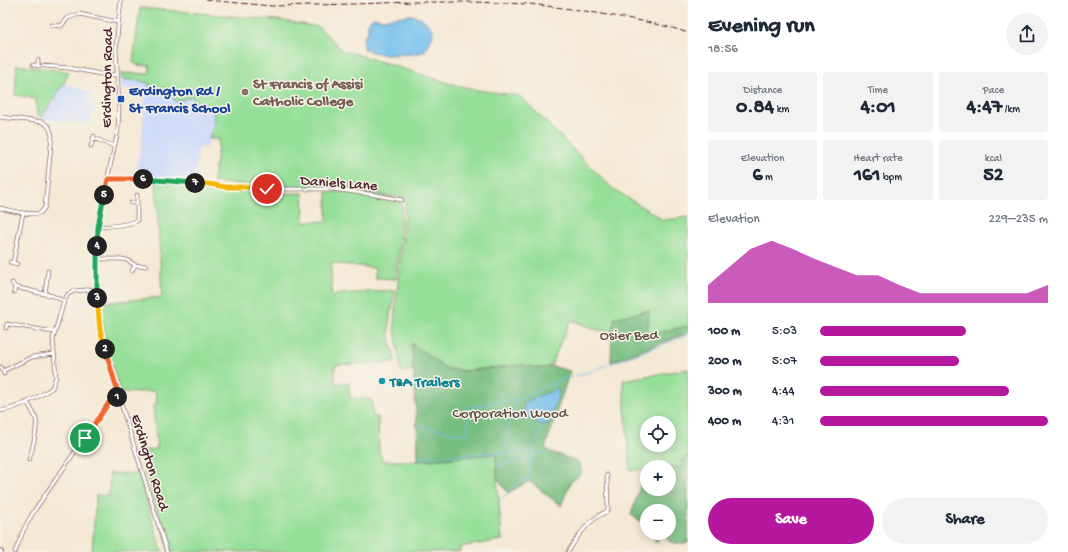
<!DOCTYPE html>
<meta charset="utf-8">
<style>
body{margin:0;font-family:"Gochi Hand",sans-serif;background:#f2f2f3;color:#1f2937;height:100vh;display:flex;flex-direction:column;font-size:15px;white-space:nowrap}
*{box-sizing:border-box;margin:0}
p{font-size:13px;color:#747a83}
.icon{flex:none;width:22px;height:22px;fill:none;stroke:currentColor;stroke-width:2;stroke-linecap:round;stroke-linejoin:round}
.map{position:relative;flex:1;overflow:hidden}
.details{display:flex;flex-direction:column;background:#fff;width:380px}
.details>*{flex:none}
.controls{position:absolute;left:640px;top:416px;display:grid;gap:8px}
.controls a{display:grid;place-items:center;width:36px;height:36px;border-radius:50%;background:#fff;box-shadow:0 2px 10px #0003;font-size:20px}
.pin{position:absolute;display:grid;place-items:center;width:34px;height:34px;color:#fff;margin:-17px;border:2px solid #fff;border-radius:50%;box-shadow:0 1px 4px #0007}
.km{position:absolute;width:20px;height:20px;margin:-10px;border-radius:50%;background:#222;color:#fff;font-size:11px;line-height:20px;text-align:center}
.round{display:grid;place-items:center;flex:none;width:42px;height:42px;border-radius:21px;background:#f2f2f3}
.overview{display:flex;align-items:center;justify-content:space-between;height:68px;padding:0 20px}
h1{font-size:22px;font-weight:700;line-height:30px}
.figures{display:grid;grid-template-columns:repeat(3,1fr);gap:6px;height:68px;padding:4px 20px}
.figures div{display:grid;align-content:center;border-radius:4px;background:#f2f2f3;text-align:center}
.figures b{font-size:20px;font-weight:700}
.figures small{font-size:11px;font-weight:400}
.figures p{font-size:11px}
.chart{height:112px;padding:8px 20px}
.chart p{display:flex;justify-content:space-between}
.chart svg{width:100%;height:72px;margin-top:4px;fill:#b5179e;opacity:.7}
.action{display:flex;gap:8px;margin-top:auto;padding:8px 20px}
.action a{flex:1;height:46px;border-radius:24px;background:#b5179e;color:#fff;font-size:16px;font-weight:700;line-height:46px;text-align:center}
.action a+a{background:#f2f2f3;color:#1f2937}
ul{padding:0 20px;list-style:none;font-size:13px}
li{display:grid;grid-template-columns:64px 48px 1fr;align-items:center;height:30px}
li i{height:10px;border-radius:5px;background:#b5179e}
main{display:flex;flex:1;min-height:0}
.map>svg:first-child{display:block}
.built{fill:#cedafa}
.green{fill:#96df99;stroke:#707f62;fill-rule:evenodd}
.forest{fill:#78be81;stroke:#616e56}
.water{fill:#73beec;stroke:#5e6e8c}
.lines{fill:none;stroke-linecap:round;stroke-linejoin:round}
.stream{stroke:#73beec;stroke-width:1}
.minor-casing{stroke:#866666;stroke-width:4.5}
.tertiary-casing{stroke:#866666;stroke-width:5.5}
.minor{stroke:#fff;stroke-width:3}
.tertiary{stroke:#fff;stroke-width:4}
.rail{stroke:#4a1f2b;stroke-width:1;stroke-dasharray:6 3;stroke-linecap:butt}
.split-1-casing{stroke:#fff;stroke-width:8}
.split-2-casing{stroke:#fff;stroke-width:8}
.split-3-casing{stroke:#fff;stroke-width:8}
.split-4-casing{stroke:#fff;stroke-width:8}
.split-5-casing{stroke:#fff;stroke-width:8}
.split-6-casing{stroke:#fff;stroke-width:8}
.split-7-casing{stroke:#fff;stroke-width:8}
.split-8-casing{stroke:#fff;stroke-width:8}
.split-9-casing{stroke:#fff;stroke-width:8}
.split-1{stroke:#f0652b;stroke-width:5}
.split-2{stroke:#f0652b;stroke-width:5}
.split-3{stroke:#f5b400;stroke-width:5}
.split-4{stroke:#22a559;stroke-width:5}
.split-5{stroke:#22a559;stroke-width:5}
.split-6{stroke:#f0652b;stroke-width:5}
.split-7{stroke:#22a559;stroke-width:5}
.split-8{stroke:#f5b400;stroke-width:5}
.split-9{stroke:#f5b400;stroke-width:5}
.education-dot{fill:#8d6e63;stroke:#f7f3e8;stroke-width:1.5}
.transit-dot{fill:#1a4fb4;stroke:#f7f3e8;stroke-width:1.5}
.culture-dot{fill:#0f9aa8;stroke:#f7f3e8;stroke-width:1.5}
.labels{text-anchor:middle;stroke-width:3;stroke-linejoin:round;paint-order:stroke}
.street-label{font-size:15px;fill:#4a1f2b;stroke:#f7f3e8}
.education-label{font-size:15px;font-weight:bold;fill:#785e54;stroke:#f7f3e8;text-anchor:start}
.transit-label{font-size:15px;font-weight:bold;fill:#164399;stroke:#f7f3e8;text-anchor:start}
.park-label{font-size:15px;fill:#5d4f46;stroke:#f7f3e8}
.culture-label{font-size:15px;font-weight:bold;fill:#0d838f;stroke:#f7f3e8;text-anchor:start}
</style>
<main>
<div class="map">
<svg width="688" height="552" viewBox="0 0 688 552">
<rect width="100%" height="100%" fill="#f7f3e8"/>
<filter id="ink" filterUnits="userSpaceOnUse"><feTurbulence type="fractalNoise" baseFrequency=".025" numOctaves="2"/><feDisplacementMap in="SourceGraphic" scale="8" xChannelSelector="R" yChannelSelector="G"/><feConvolveMatrix kernelMatrix="1 2 1 2 8 2 1 2 1" color-interpolation-filters="sRGB"/></filter>
<filter id="wash" filterUnits="userSpaceOnUse"><feTurbulence type="fractalNoise" baseFrequency=".012" numOctaves="4" result="noise"/><feDisplacementMap in="SourceGraphic" scale="16" xChannelSelector="R" yChannelSelector="G"/><feGaussianBlur stdDeviation="0.9" result="paint"/><feColorMatrix in="noise" values="0 0 0 0 0 0 0 0 0 0 0 0 0 0 0 0 0 1.4 0 .05"/><feComposite in="paint" operator="in"/></filter>
<g filter="url(#wash)">
<rect width="100%" height="100%" fill="#f4e9d5"/>
<path class="built" d="M140 8 277 20 319 27 214 94V124L207 147 199 148 194 179 141 177 139 175V170H136L141 147 146 90 122 89 121 73 149 74 150 66 137 65 133 62Z
M17 65 69 72 64 83 91 93 88 103 95 106 90 124 74 123 48 120 42 117 37 116 36 99 15 95Z"/>
<path class="green" d="M140 8 277 20 319 27 344 52 353 53 448 83 477 90 520 96 612 188 663 220 688 217V326L647 335 649 310 615 318 612 330C598 333 585 325 571 320L560 343 551 366 546 368H538L523 365 463 371 446 368 412 344 413 370 401 372 394 323 406 199 342 187H269L213 182 219 139H209L214 124 213 104 197 106 193 96 176 102C171 91 162 91 151 90L149 84 141 81 122 79 121 73 149 74 150 66 137 65 133 62Z
M17 65 69 72 64 83 42 117 37 116 36 99 15 95Z
M156 182 227 189 267 194 303 193 304 222 327 221V192C348 192 382 193 401 202L402 207 401 225 396 279 375 278V268L331 263 332 297 339 294 395 290 392 309 390 313 389 333 396 362 335 365V383H349V397L372 400 373 417H378L379 453 384 461H418L496 453 497 478 502 540 460 547V552H170L138 451 157 449 153 405 157 404 155 391 120 393 106 343 100 303 162 297Z
M688 369V455L683 459 682 465 680 467 671 468 669 470V467H647V470H630L623 380ZM647 423H669V445H647Z
M110 473 138 474 162 552H92L96 495 109 496Z"/>
<path class="forest" d="M649 310 647 335 688 326V333L611 362 612 330 615 318Z
M412 343 446 368 463 371 523 365 538 368H546L551 366 570 371 545 448 551 452 579 462 582 473 570 483 561 506 529 481 508 493 497 478 496 454 418 461C418 422 413 383 412 343Z
M688 455V543C683 543 675 544 670 542 665 539 668 534 659 536L657 542H656L651 533H669V511H647V527L640 521 631 515 645 470H647V489H669V470L671 468 680 467 682 465 683 459Z"/>
<path class="water" d="M411 15 422 18 432 29 433 35 424 52 412 54 386 55 364 50V44L363 38 368 32V23L373 17 382 19Z
M556 388 559 389 558 396 548 423C540 428 540 422 533 420 530 419 526 419 523 419L524 403 543 394 553 391Z"/>
<g class="lines">
<path class="stream" d="M596 369 688 335
M551 392 553 383
M417 426 468 435 469 407 521 399 547 385 566 378 580 375 594 370
M538 436 543 425
M533 454 547 453
M498 455 533 451
M418 458 504 452 515 401
M497 466 532 458
M527 484 535 443 537 438
M500 500 521 481 526 480"/>
</g>
</g>
<g filter="url(#ink)">
<g class="lines">
<g class="minor-casing">
<path id="minor" d="M121 0 118 26 116 51 119 104 118 130 97 227V303L100 330 103 345 167 552
M52 25 61 26 68 18 79 14 118 22
M33 65 69 68 101 74 118 75
M38 66V60
M0 117 43 122 49 127 52 135 45 207C44 208 42 212 41 212 35 217 8 210 0 208
M93 138 114 146
M91 146 94 136
M108 179H141L209 184 225 187H243L267 189H332L376 195 402 200
M131 203H137
M97 227C110 226 125 226 137 221V195
M97 259H121L127 260 135 265 146 266
M10 262 17 264
M13 263 23 213
M132 271 135 265
M12 283 15 287 14 292
M15 287 53 296 64 301
M45 294 48 271
M6 328 7 324 54 332
M1 367 3 371 4 374
M3 371 32 357 54 354
M27 402C30 407 34 413 36 419 38 427 32 451 29 460
M0 411C18 408 37 398 52 388L56 377 53 339 64 301 68 294 74 291 97 289
M15 552 24 529 34 511 110 401 119 397
M568 552C576 539 584 526 597 517 601 514 605 513 608 510L607 475"/>
</g>
<g class="tertiary-casing">
<path id="tertiary" d="M0 551 1 552"/>
</g>
<use href="#minor" class="minor"/>
<use href="#tertiary" class="tertiary"/>
<path class="rail" d="M206 0 272 6 353 4 413 2H472L530 4 579 10 637 20 673 28 688 33"/>
</g>
</g>
<g class="lines" filter="url(#ink)">
<g class="split-1-casing">
<path id="split-1" d="M85 438 110 401 117 397"/>
</g>
<g class="split-2-casing">
<path id="split-2" d="M105 349 119 396 117 397"/>
</g>
<g class="split-3-casing">
<path id="split-3" d="M97 298 100 330 105 349"/>
</g>
<g class="split-4-casing">
<path id="split-4" d="M97 246V298"/>
</g>
<g class="split-5-casing">
<path id="split-5" d="M97 246 98 227 104 195"/>
</g>
<g class="split-6-casing">
<path id="split-6" d="M104 195 108 179H143"/>
</g>
<g class="split-7-casing">
<path id="split-7" d="M143 179 195 183"/>
</g>
<g class="split-8-casing">
<path id="split-8" d="M195 183 209 184 225 187H246"/>
</g>
<g class="split-9-casing">
<path id="split-9" d="M246 187 267 189"/>
</g>
<use href="#split-1" class="split-1"/>
<use href="#split-2" class="split-2"/>
<use href="#split-3" class="split-3"/>
<use href="#split-4" class="split-4"/>
<use href="#split-5" class="split-5"/>
<use href="#split-6" class="split-6"/>
<use href="#split-7" class="split-7"/>
<use href="#split-8" class="split-8"/>
<use href="#split-9" class="split-9"/>
</g>
<circle class="education-dot" cx="245" cy="92" r="4"/>
<rect class="transit-dot" x="117" y="95" width="8" height="8" rx="2"/>
<circle class="culture-dot" cx="382" cy="381" r="4"/>
<g class="labels">
<g class="street-label">
<text transform="translate(106 78) rotate(-89)" y="5">Erdington Road</text>
<text transform="translate(339 182) rotate(4)" y="5">Daniels Lane</text>
<text transform="translate(151 462) rotate(73)" y="5">Erdington Road</text>
</g>
<g class="education-label">
<text x="253" y="88">St Francis of Assisi<tspan x="253" dy="17">Catholic College</tspan></text>
</g>
<g class="transit-label">
<text x="129" y="95">Erdington Rd /<tspan x="129" dy="17">St Francis School</tspan></text>
</g>
<g class="park-label">
<text x="629" y="339">Osier Bed</text>
<text x="510" y="417">Corporation Wood</text>
</g>
<g class="culture-label">
<text x="390" y="386">T&amp;A Trailers</text>
</g>
</g>
</svg>
<div class="controls">
<a><svg class="icon" aria-label="locate" viewBox="0 0 24 24"><circle cx="12" cy="12" r="6"/><path d="M12 2v4M12 18v4M2 12h4M18 12h4"/></svg></a>
<a>+</a>
<a>−</a>
</div>
<div class="pin" style="left:85px;top:438px;background:#1e9e55"><svg class="icon" aria-label="arrive" viewBox="0 0 24 24"><path d="M6 21V4h12l-3 4 3 4H6"/></svg></div>
<div class="pin" style="left:267px;top:189px;background:#d93025"><svg class="icon" aria-label="check" viewBox="0 0 24 24"><path d="M5 12l5 5 9-10"/></svg></div>
<b class="km" style="left:117px;top:397px">1</b>
<b class="km" style="left:105px;top:349px">2</b>
<b class="km" style="left:97px;top:298px">3</b>
<b class="km" style="left:97px;top:246px">4</b>
<b class="km" style="left:104px;top:195px">5</b>
<b class="km" style="left:143px;top:179px">6</b>
<b class="km" style="left:195px;top:183px">7</b>
</div>
<section class="details">
<div class="overview"><div><h1>Evening run</h1><p>18:56</p></div><a class="round"><svg class="icon" aria-label="share" viewBox="0 0 24 24"><path d="M12 15V3M7 8l5-5 5 5M5 13v7h14v-7"/></svg></a></div>
<div class="figures">
<div><p>Distance</p><b>0.84<small> km</small></b></div>
<div><p>Time</p><b>4:01</b></div>
<div><p>Pace</p><b>4:47<small> /km</small></b></div>
</div>
<div class="figures">
<div><p>Elevation</p><b>6<small> m</small></b></div>
<div><p>Heart rate</p><b>161<small> bpm</small></b></div>
<div><p>kcal</p><b>52</b></div>
</div>
<div class="chart"><p><span>Elevation</span>229–235 m</p>
<svg viewBox="0 0 160 44" preserveAspectRatio="none"><path d="M0 44V33L10 22L20 11L30 6L40 11L50 17L60 22L70 27L80 27L90 33L100 38L110 38L120 38L130 38L140 38L150 38L160 33V44z"/></svg>
</div>
<ul>
<li><b>100 m</b>5:03<i style="width:64%"></i></li>
<li><b>200 m</b>5:07<i style="width:61%"></i></li>
<li><b>300 m</b>4:44<i style="width:83%"></i></li>
<li><b>400 m</b>4:31<i style="width:100%"></i></li>
</ul>
<div class="action"><a>Save</a><a>Share</a></div>
</section>
</main>
